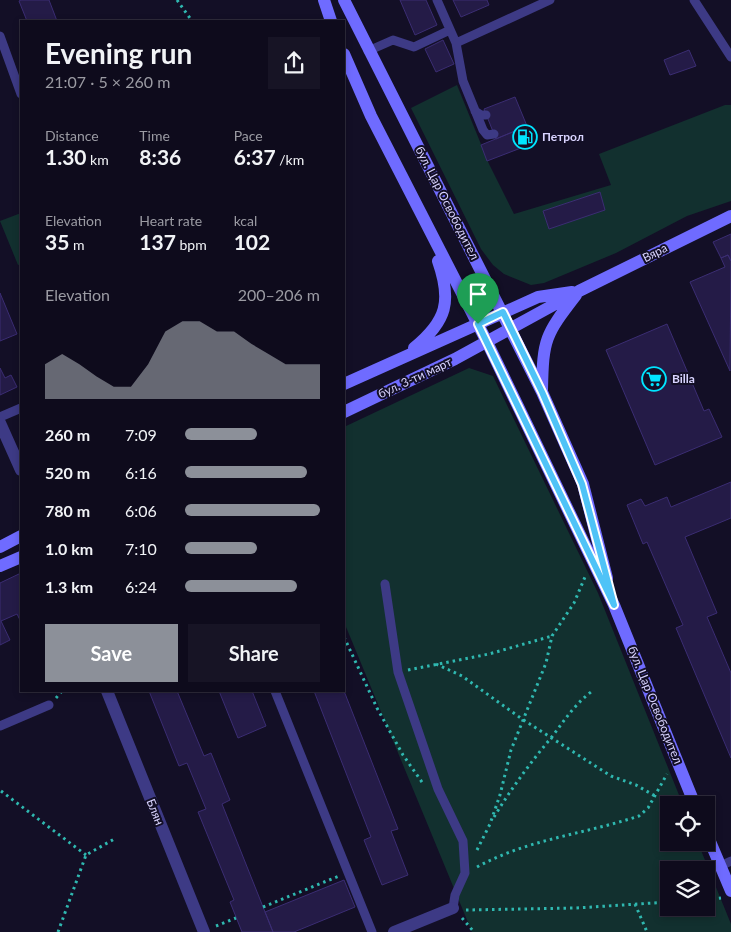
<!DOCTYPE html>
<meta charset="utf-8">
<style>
body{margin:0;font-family:Lato,sans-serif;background:#171425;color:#f1f3f6;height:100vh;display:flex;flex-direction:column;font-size:19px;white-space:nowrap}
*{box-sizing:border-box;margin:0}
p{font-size:16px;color:#9b9ba3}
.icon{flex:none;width:28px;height:28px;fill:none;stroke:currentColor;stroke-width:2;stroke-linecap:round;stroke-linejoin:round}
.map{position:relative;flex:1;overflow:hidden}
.details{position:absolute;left:20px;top:20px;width:325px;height:672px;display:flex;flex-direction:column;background:#0e0b1c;border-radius:0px;box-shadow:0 2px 8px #0003,0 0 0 1px #2e2b3b}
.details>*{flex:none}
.buttons{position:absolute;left:660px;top:796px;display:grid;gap:10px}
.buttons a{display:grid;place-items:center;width:55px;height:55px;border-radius:0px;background:#0e0b1c;box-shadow:0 2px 8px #0003,0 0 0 1px #2e2b3b;font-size:25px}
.pin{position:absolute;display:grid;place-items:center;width:42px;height:42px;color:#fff;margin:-51px -21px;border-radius:50% 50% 50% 0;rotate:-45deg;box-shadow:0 0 5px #0007}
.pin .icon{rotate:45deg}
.round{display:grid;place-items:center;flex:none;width:52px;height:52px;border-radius:0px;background:#171425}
.overview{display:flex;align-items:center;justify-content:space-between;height:85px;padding:0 25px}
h1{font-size:28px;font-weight:700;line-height:38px}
.stats{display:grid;grid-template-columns:repeat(3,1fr);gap:8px;height:85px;padding:5px 25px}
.stats div{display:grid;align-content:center}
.stats b{font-size:21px;font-weight:700}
.stats small{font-size:14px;font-weight:400}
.stats p{font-size:14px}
.chart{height:140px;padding:10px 25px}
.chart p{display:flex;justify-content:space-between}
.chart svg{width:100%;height:90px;margin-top:5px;fill:#8c9099;opacity:.7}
.action{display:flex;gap:10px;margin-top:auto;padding:10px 25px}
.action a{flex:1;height:58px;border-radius:0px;background:#8c9099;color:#fff;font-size:20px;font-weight:700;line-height:58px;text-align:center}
.action a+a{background:#171425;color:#f1f3f6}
ul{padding:0 25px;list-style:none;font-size:16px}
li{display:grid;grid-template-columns:80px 60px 1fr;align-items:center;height:38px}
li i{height:12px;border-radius:6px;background:#8c9099}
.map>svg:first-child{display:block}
.green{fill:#12302f;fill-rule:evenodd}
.building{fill:#241b47;stroke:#3b2d73}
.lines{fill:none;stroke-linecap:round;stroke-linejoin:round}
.path{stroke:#2fb8b0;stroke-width:3;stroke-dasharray:2.5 4;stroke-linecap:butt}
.lane{stroke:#3d3a85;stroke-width:9}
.street{stroke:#3d3a85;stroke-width:12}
.secondary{stroke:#6f6bff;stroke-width:12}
.route-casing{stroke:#fff;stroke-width:10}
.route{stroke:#4fc3f7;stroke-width:6}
.labels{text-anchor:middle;stroke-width:4;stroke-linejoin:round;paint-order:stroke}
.poi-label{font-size:12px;font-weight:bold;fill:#d9d4ff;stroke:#130f26;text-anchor:start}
.street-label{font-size:12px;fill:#d9d4ff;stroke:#130f26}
</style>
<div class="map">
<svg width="731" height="932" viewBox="0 0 731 932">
<rect width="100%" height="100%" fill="#130f26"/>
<path class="green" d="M457 85 489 164 514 214 611 185 599 154 725 105H731V201L687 216 616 253 544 283 531 285 504 274 493 265 481 249 411 108Z
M21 213V264L18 265 0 221Z
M469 368 493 376 598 593 683 805H669V842L698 843 731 924V932H472L344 622V427ZM669 870H706V908H669Z"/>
<path class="building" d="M21 0H49L57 21H27L19 1Z
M400 0H426L437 25 415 35Z
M453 0H487L489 5 461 17Z
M443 40 454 64 436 72 425 49Z
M689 50 696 66 670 75 664 60Z
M515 97 527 126 496 139 484 109Z
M527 126 534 143 487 161 481 145Z
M600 192 605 210 549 229 543 211Z
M731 234V261L728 255 721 258 713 242Z
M728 255 731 261 730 371 690 282 725 267 721 258Z
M0 293 17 334 0 341Z
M667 324 704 411 709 409 722 437 655 465 606 350Z
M0 368 5 378 11 375 17 387 0 395Z
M731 482V518L685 537 717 613 707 617 731 673V758L676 628 683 625 647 542 643 544 627 505 641 499 645 506 667 497 671 507Z
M21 573V622L17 614 1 621 10 640 0 645V583Z
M149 691H177L204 756 211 753 230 800 222 804 273 932H242L230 902 234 900 198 812 206 809 187 763 179 766Z
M219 691H252L266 726 238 738Z
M314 691H344L398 829 391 831 408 875 382 885 364 840 371 837Z
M344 880 355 907 294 932H273L265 912Z"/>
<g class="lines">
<path class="path" d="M177 0 192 21
M344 637 377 708 403 755 424 785
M436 664 462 676 522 719 611 776 636 785 655 796
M408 670 489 654 552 636
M56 698 62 691
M1 791 86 855
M494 817C511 789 530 763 551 738 564 721 574 705 591 692
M477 850 490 824 500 795 511 750 546 663 552 636 574 603 585 577
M477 867C528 839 585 834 639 816L648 808 667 774
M706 900 721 898
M635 904 647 932
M263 907 339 876
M466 910 576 908 669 902
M462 918 474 932
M216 926 236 918
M58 932 86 855 116 838"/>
<path class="lane" d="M437 0 456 43 550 0
M694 0 731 57
M0 36 21 94
M456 43 463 81 483 130 487 135 494 134
M368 51 393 40 414 47 450 30
M475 111 481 115H486
M0 417 21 408
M385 584 398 672 438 789 463 841 465 873 455 895 453 908
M275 691 372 932
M0 726 49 705
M720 866 731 861"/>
<path class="street" d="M0 423 21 470
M107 691 204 932
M394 932 453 908"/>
<path class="secondary" d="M324 0 331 21
M344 0 542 392 583 484 607 578
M344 54 371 116 487 342 614 605 695 805
M414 348C447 321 452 301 438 261
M344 384 538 297 572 292
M542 390C543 339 545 335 576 295
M344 412 455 359 579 291 731 216
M0 547 21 536
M0 566 21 557
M706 832 731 891"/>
</g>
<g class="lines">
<g class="route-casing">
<path id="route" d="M503 312 542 392 582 484 614 605 478 324Z"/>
</g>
<use href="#route" class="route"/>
</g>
<defs>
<g id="fuel-ring" transform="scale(1.25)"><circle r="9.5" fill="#130f26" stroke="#00e5ff" stroke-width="1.5"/><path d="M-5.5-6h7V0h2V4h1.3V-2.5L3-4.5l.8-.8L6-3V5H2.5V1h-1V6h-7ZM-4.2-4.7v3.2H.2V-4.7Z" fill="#00e5ff"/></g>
<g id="supermarket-ring" transform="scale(1.25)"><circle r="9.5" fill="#130f26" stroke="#00e5ff" stroke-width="1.5"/><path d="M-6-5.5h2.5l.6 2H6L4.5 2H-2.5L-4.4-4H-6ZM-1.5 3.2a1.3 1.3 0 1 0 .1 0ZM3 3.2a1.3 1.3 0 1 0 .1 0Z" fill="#00e5ff"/></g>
</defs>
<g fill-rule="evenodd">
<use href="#fuel-ring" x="525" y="137"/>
<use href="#supermarket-ring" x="654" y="379"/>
</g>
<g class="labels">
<g class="poi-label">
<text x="542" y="141">Петрол</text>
<text x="672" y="383">Billa</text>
</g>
<g class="street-label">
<text transform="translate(447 203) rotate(63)" y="4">бул. Цар Освободител</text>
<text transform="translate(655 253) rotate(-27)" y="4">Вяра</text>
<text transform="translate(415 378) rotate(-25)" y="4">бул. 3-ти март</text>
<text transform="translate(655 705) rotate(68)" y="4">бул. Цар Освободител</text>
<text transform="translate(155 812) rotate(68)" y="4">Блян</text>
</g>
</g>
</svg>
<div class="buttons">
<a><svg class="icon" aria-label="locate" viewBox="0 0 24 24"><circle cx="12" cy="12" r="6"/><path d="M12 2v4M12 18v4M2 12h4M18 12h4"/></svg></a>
<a><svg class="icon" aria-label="layers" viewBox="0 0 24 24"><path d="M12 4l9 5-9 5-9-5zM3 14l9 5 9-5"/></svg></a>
</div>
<div class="pin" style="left:478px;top:324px;background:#1e9e55"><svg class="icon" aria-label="arrive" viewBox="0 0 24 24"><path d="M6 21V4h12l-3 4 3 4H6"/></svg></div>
<section class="details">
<div class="overview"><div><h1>Evening run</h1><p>21:07 · 5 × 260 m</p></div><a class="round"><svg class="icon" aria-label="share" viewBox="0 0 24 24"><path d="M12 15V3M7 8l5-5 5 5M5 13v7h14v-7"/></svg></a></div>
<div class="stats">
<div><p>Distance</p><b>1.30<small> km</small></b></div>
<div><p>Time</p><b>8:36</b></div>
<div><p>Pace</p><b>6:37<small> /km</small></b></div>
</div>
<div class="stats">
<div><p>Elevation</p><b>35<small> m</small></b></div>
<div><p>Heart rate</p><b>137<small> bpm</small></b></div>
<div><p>kcal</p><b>102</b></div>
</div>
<div class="chart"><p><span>Elevation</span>200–206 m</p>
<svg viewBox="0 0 160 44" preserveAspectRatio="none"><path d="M0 44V27L10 22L20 27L30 33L40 38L50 38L60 27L70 11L80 6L90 6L100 11L110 11L120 17L130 22L140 27L150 27L160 27V44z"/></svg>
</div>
<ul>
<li><b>260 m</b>7:09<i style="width:53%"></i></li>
<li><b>520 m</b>6:16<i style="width:90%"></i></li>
<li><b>780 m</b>6:06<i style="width:100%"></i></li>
<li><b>1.0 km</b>7:10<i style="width:53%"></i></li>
<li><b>1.3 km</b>6:24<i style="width:83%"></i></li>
</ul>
<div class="action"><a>Save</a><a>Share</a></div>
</section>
</div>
